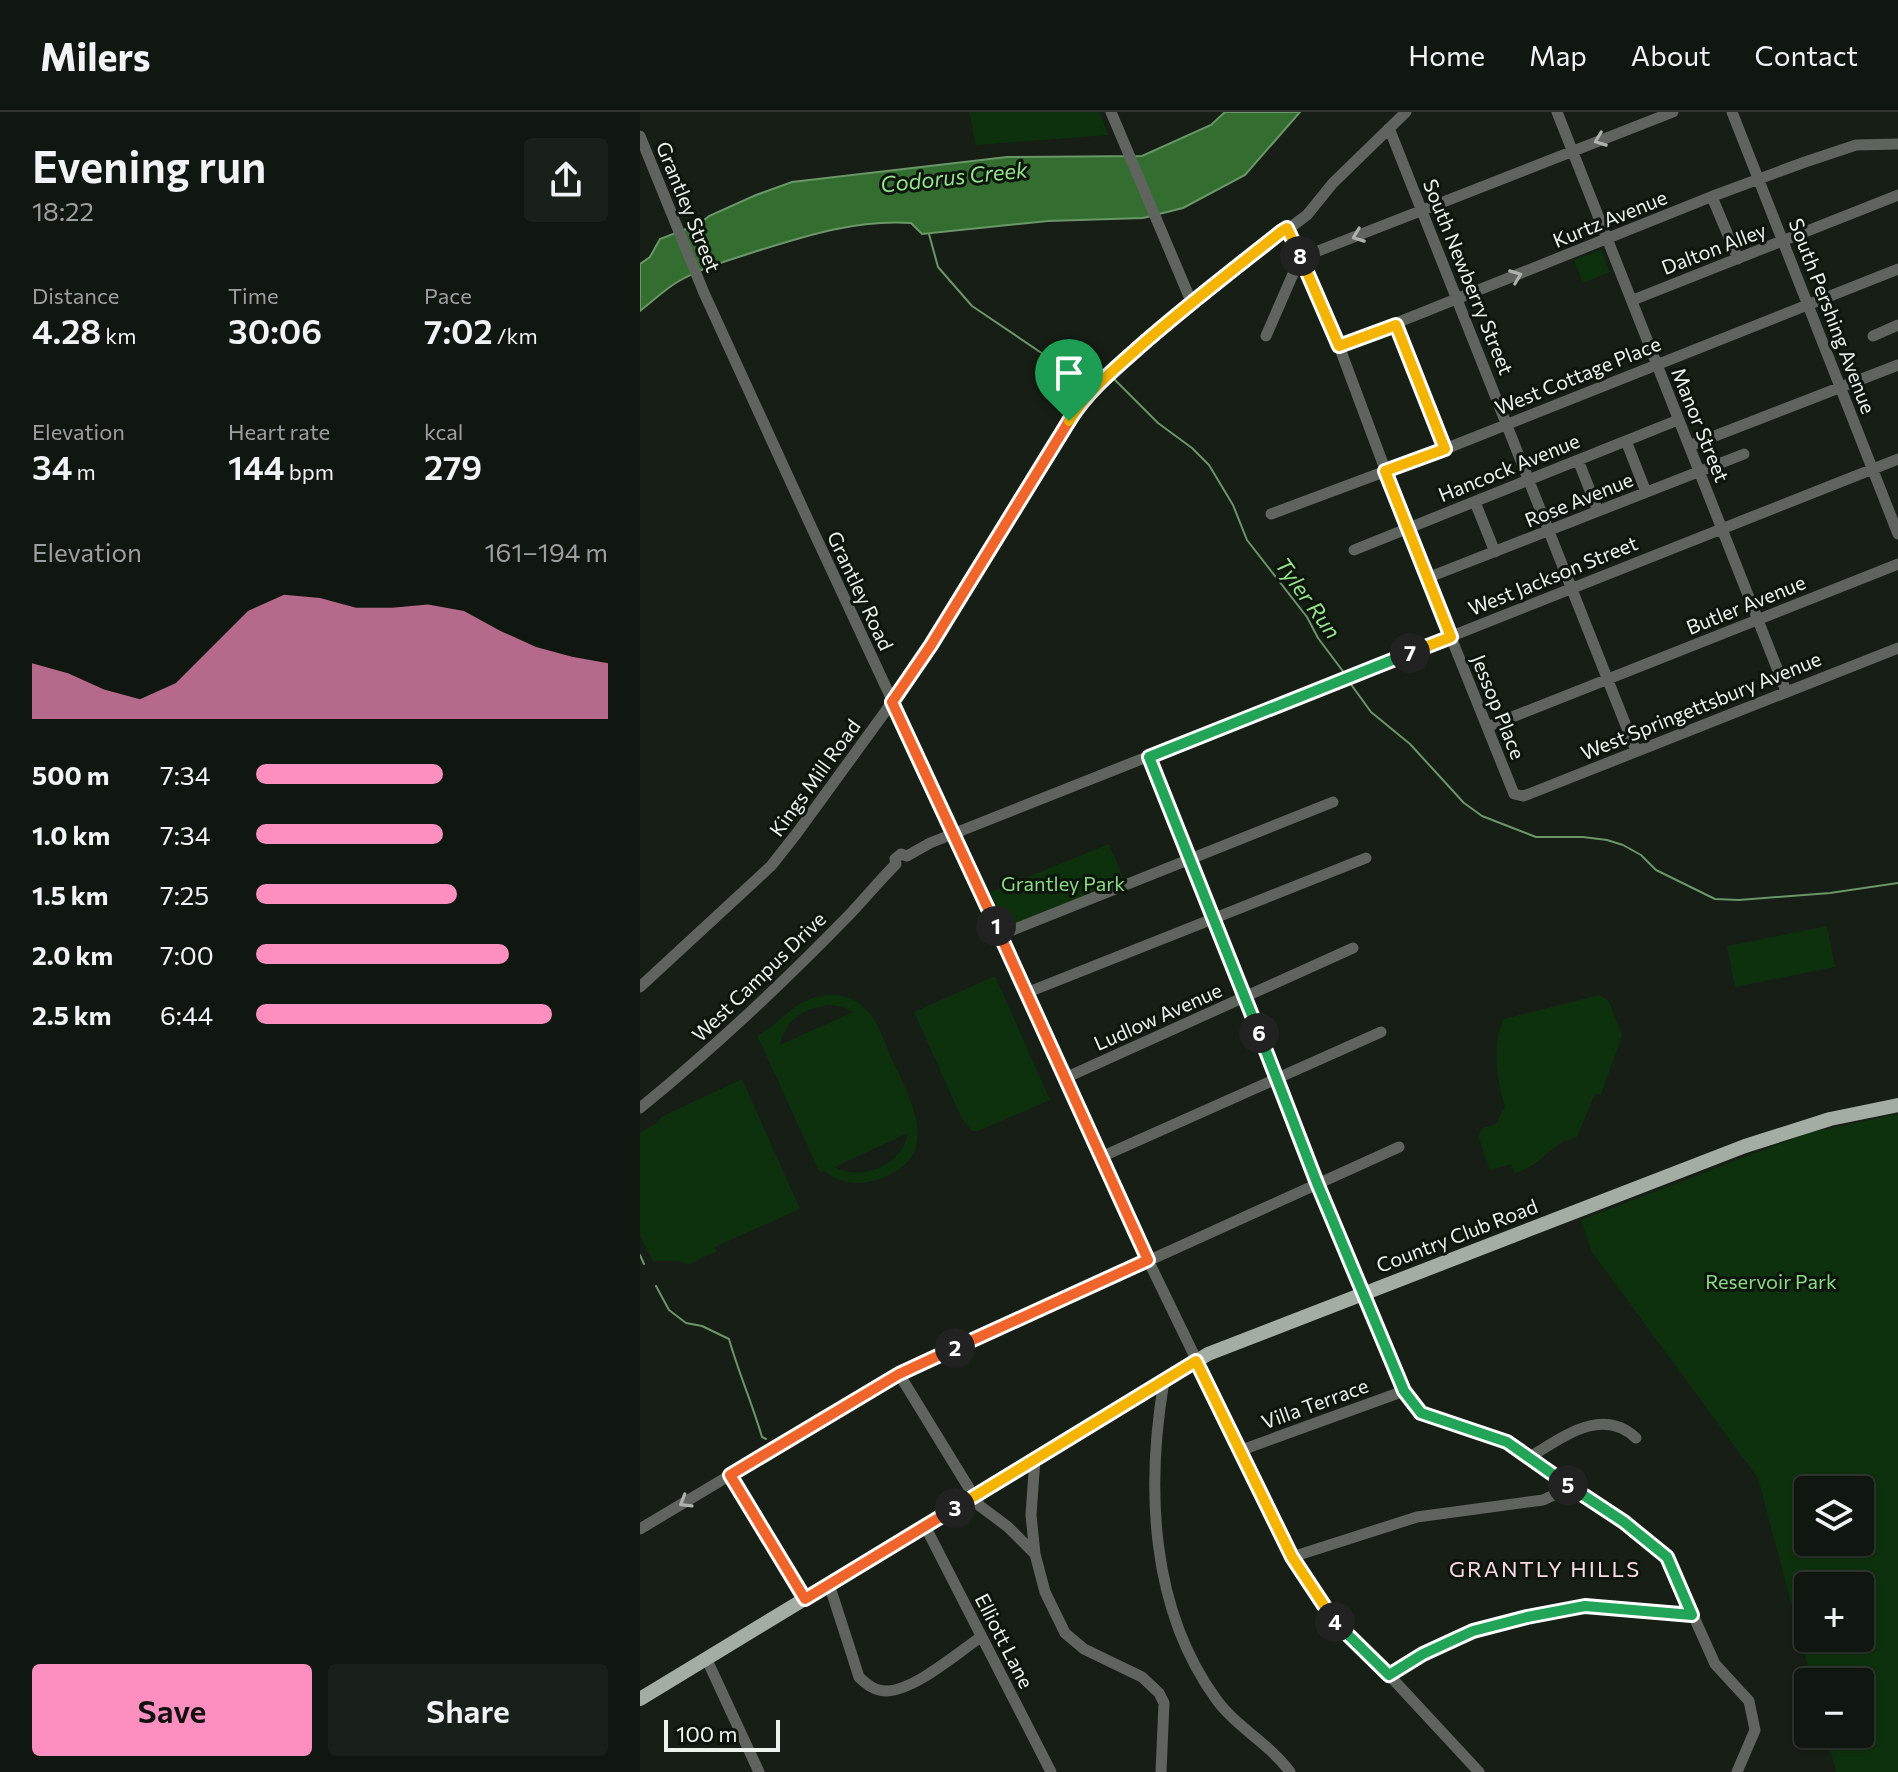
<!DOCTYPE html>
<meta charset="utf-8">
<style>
body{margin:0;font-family:Commissioner,sans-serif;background:#191f19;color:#f1f3f6;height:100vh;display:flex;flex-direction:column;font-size:30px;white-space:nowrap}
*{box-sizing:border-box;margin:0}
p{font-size:26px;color:#9c9f9f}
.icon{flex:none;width:44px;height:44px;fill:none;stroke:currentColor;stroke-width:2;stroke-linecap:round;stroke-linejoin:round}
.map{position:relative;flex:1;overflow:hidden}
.details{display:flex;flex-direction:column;background:#101610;width:640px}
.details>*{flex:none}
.buttons{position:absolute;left:1154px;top:1364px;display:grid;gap:16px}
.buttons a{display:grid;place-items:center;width:80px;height:80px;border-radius:8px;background:#101610;box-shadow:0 2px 6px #0004,0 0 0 2px #303530;font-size:40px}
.scale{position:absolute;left:24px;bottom:20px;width:116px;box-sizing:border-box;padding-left:8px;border:4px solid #ecf2ec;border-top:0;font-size:22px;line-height:28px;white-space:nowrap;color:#ecf2ec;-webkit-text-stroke:6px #0d150c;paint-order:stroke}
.pin{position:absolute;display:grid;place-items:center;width:68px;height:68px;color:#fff;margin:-82px -34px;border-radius:50% 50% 50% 0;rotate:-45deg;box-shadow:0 0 8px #0007}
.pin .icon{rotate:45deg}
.km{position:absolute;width:40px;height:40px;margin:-20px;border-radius:50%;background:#222;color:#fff;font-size:22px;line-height:40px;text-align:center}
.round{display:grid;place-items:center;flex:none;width:84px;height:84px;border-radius:8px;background:#191f19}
.headline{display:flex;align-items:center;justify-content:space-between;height:136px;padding:0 32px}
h1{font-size:44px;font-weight:600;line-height:60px}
.metrics{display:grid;grid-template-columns:repeat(3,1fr);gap:12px;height:136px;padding:8px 32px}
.metrics div{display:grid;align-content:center}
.metrics b{font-size:34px;font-weight:600}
.metrics small{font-size:22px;font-weight:400}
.metrics p{font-size:22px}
.chart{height:224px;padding:16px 32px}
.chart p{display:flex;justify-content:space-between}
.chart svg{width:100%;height:144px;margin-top:8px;fill:#fd8ec0;opacity:.7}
.action{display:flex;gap:16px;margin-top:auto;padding:16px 32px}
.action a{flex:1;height:92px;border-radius:8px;background:#fd8ec0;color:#111;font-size:32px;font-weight:600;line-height:92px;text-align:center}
.action a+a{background:#191f19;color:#f1f3f6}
ul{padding:0 32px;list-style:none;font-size:26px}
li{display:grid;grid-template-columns:128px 96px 1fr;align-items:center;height:60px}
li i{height:20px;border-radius:10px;background:#fd8ec0}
header{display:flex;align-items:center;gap:48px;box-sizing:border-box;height:112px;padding:0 40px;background:#101610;border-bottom:2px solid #303530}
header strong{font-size:38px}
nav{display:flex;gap:44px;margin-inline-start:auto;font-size:28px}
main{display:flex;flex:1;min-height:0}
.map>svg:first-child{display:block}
.green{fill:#0e310d;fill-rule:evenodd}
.water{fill:#336e30;stroke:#6a9668;stroke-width:2}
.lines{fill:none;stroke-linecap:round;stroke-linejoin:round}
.stream{stroke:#6a9668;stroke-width:2}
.minor{stroke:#5f645f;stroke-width:11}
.major{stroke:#a4ada3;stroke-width:14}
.oneway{stroke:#adb2ad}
.split-1-casing{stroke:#fff;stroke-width:16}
.split-2-casing{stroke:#fff;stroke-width:16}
.split-3-casing{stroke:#fff;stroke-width:16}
.split-4-casing{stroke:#fff;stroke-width:16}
.split-5-casing{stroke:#fff;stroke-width:16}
.split-6-casing{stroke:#fff;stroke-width:16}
.split-7-casing{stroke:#fff;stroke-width:16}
.split-8-casing{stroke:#fff;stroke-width:16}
.split-9-casing{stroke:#fff;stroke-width:16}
.split-1{stroke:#f0652b;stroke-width:10}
.split-2{stroke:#f0652b;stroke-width:10}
.split-3{stroke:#f0652b;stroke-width:10}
.split-4{stroke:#f5b400;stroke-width:10}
.split-5{stroke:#22a559;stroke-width:10}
.split-6{stroke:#22a559;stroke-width:10}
.split-7{stroke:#22a559;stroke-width:10}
.split-8{stroke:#f5b400;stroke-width:10}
.split-9{stroke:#f5b400;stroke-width:10}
.labels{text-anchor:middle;stroke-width:6;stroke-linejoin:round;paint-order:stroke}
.street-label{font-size:20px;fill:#ecf2ec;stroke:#0d150c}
.park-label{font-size:20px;fill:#8bdc86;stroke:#0d150c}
.water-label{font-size:22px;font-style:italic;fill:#93e48d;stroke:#0d150c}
.neighbourhood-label{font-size:22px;letter-spacing:2px;fill:#fad9e6;stroke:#0d150c}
</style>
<header>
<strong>Milers</strong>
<nav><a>Home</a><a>Map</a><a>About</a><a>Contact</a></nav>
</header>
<main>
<section class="details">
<div class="headline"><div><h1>Evening run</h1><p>18:22</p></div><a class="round"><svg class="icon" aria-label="share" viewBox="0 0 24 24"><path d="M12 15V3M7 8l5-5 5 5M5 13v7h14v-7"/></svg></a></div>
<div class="metrics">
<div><p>Distance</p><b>4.28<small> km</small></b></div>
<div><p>Time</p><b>30:06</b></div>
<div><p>Pace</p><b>7:02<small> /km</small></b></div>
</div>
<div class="metrics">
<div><p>Elevation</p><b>34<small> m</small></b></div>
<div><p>Heart rate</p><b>144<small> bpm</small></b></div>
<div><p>kcal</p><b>279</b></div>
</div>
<div class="chart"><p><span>Elevation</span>161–194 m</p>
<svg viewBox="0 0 160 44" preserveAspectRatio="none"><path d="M0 44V27L10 30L20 35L30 38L40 33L50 22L60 11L70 6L80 7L90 10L100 10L110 9L120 11L130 17L140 22L150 25L160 27V44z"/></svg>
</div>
<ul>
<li><b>500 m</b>7:34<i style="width:53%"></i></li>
<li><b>1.0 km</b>7:34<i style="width:53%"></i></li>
<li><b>1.5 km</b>7:25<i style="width:57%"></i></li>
<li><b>2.0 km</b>7:00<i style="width:72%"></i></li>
<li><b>2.5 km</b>6:44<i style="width:84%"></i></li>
</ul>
<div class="action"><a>Save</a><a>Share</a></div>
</section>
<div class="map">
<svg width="1258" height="1660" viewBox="0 0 1258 1660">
<rect width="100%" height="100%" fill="#161e15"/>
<path class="green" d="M329 0H460L468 23 336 33Z
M961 138 970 160 943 171 934 148Z
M469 732 483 765 482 770 365 816 351 784V780Z
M1187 814 1195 855 1095 875 1087 834Z
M355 864 410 988 338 1019H332L322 1007 274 900Z
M185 883C198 882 210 884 220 892 237 904 243 927 251 945 271 989 306 1046 236 1068 217 1074 199 1071 184 1059L180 1061 117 923C144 910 152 888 185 883ZM189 893 203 895 213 900 140 933C144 908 165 896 189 893ZM268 1021C263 1053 222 1070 195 1055Z
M959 883 968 888 982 923 961 983 955 982 937 1025C931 1028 924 1028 919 1032 904 1043 893 1057 874 1061L871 1052 850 1058 838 1024 843 1016 856 1012 865 994C857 968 851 933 864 907Z
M102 967 160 1097 75 1135 77 1139 48 1153 40 1149H13L0 1123V1021L18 1010 21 1005Z
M1258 1002V1660H1196L1186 1622H1220V1570H1172L1118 1366 952 1140 941 1108 1167 1021ZM1168 1378H1220V1430H1168ZM1168 1474H1220V1526H1168Z"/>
<path class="water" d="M585 0H660L605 63 543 96 503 106 408 109 282 122 271 111C217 107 165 124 114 140 89 148 62 156 39 169 25 177 13 189 0 199V152L10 145 20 127 59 112 69 104 116 83 152 70 367 45 502 44 571 13Z"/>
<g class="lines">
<path class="stream" d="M289 122 298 155 332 194 406 244 455 253 468 261
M472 265 518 311 552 336 569 353 593 393 607 428 667 505 678 526 705 562
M710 571 731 600 770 632 824 691 842 704 896 725H943L967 728 983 733 1001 743 1016 758 1075 787 1099 788 1190 781 1258 771
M0 1143 4 1152
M16 1174 29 1198 46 1211 62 1214 89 1227C98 1259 112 1291 122 1325L126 1327"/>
<path class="minor" d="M471 0 551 189
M917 0 1146 579
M1092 0 1258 422
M749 16 996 639
M0 24 64 181 169 410 314 721 508 1148 652 1445 697 1512 749 1563 839 1660
M1072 85 1098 147
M647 116 699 234 767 416 874 682 883 684 889 682 1258 536
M993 188 1258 83
M756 213 805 337
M626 224 660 146 1033 0
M1233 224 1258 213
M699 234 1073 84 1165 50 1216 33 1258 32
M986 329 1006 380
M1049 334 1258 253
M938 348 958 399
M835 390 855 440
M631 402 805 337 1258 157
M714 438 1038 308
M787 466 1104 342
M847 615 1258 452
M509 645 677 1071 764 1279 781 1301 867 1330 984 1410 1027 1445 1075 1552 1109 1589 1115 1618 1097 1660
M360 823 693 690
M0 875 131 754 157 721 245 600 291 533 435 299 449 282 551 189 667 103 693 71 766 0
M386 881 726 746
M425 966 713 836
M0 996C74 936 144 870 211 801 226 785 240 768 256 752L255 747 261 742 267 744 290 731 1258 347
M461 1045 741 920
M259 1262 340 1394 368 1415 395 1442 405 1480 425 1521 444 1537 502 1565 519 1581 524 1591 521 1660
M524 1269C506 1375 510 1496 576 1587 596 1615 630 1632 650 1660
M599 1339 764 1279
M888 1346C921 1327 961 1293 996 1326
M90 1363 165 1487
M285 1414 411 1660
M0 1417 259 1262 759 1035
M395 1442 391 1403 395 1346
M652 1445 777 1405 903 1388 931 1375
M189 1472 219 1565C227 1573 235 1579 247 1579 275 1578 317 1541 341 1525
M67 1548 119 1660
M749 1563 783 1542 833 1519 887 1505 945 1494 1052 1503"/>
<path class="major" d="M0 1587 568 1242 1105 1034 1190 1007 1258 993"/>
</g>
<defs><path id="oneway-chevron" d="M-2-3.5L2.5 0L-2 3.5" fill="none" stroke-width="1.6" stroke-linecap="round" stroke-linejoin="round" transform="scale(2)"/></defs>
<g class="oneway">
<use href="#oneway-chevron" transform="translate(960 28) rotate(159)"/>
<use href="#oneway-chevron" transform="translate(718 124) rotate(159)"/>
<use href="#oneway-chevron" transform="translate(876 164) rotate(-21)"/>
<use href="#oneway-chevron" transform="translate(45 1390) rotate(149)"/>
</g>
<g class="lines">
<g class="split-1-casing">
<path id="split-1" d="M356 814 252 590 291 533 429 309"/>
</g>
<g class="split-2-casing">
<path id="split-2" d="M315 1236 508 1148 356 814"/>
</g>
<g class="split-3-casing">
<path id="split-3" d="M315 1396 165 1487 90 1363 259 1262 315 1236"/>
</g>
<g class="split-4-casing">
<path id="split-4" d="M315 1396 556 1249 652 1445 695 1510"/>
</g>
<g class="split-5-casing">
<path id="split-5" d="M695 1510 749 1563 783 1542 833 1519 887 1505 945 1494 1052 1503 1027 1445 984 1410 928 1373"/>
</g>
<g class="split-6-casing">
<path id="split-6" d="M619 921 677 1071 764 1279 781 1301 867 1330 928 1373"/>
</g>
<g class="split-7-casing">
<path id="split-7" d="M619 921 509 645 770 541"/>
</g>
<g class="split-8-casing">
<path id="split-8" d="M660 144 699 234 756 213 805 337 745 359 811 525 770 541"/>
</g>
<g class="split-9-casing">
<path id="split-9" d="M429 309C446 281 472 259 497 237 543 196 593 158 642 119L647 116 660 144"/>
</g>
<use href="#split-1" class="split-1"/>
<use href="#split-2" class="split-2"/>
<use href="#split-3" class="split-3"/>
<use href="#split-4" class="split-4"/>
<use href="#split-5" class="split-5"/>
<use href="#split-6" class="split-6"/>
<use href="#split-7" class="split-7"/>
<use href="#split-8" class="split-8"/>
<use href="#split-9" class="split-9"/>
</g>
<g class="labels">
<g class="street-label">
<text transform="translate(48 95) rotate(68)" y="7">Grantley Street</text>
<text transform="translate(970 107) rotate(-22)" y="7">Kurtz Avenue</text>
<text transform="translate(1074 137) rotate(-21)" y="7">Dalton Alley</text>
<text transform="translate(828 165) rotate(68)" y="7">South Newberry Street</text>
<text transform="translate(1192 204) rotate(69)" y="7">South Pershing Avenue</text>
<text transform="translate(938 264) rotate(-22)" y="7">West Cottage Place</text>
<text transform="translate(1060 313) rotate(68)" y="7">Manor Street</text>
<text transform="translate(869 356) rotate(-22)" y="7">Hancock Avenue</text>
<text transform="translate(939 388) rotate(-22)" y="7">Rose Avenue</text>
<text transform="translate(913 464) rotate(-22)" y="7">West Jackson Street</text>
<text transform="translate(220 479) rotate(65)" y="7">Grantley Road</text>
<text transform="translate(1106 493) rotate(-22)" y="7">Butler Avenue</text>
<text transform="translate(1061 594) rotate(-22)" y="7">West Springettsbury Avenue</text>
<text transform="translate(858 595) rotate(68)" y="7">Jessop Place</text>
<text transform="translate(175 666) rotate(-54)" y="7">Kings Mill Road</text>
<text transform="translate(119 865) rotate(-44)" y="7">West Campus Drive</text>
<text transform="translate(518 905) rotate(-24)" y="7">Ludlow Avenue</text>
<text transform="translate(817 1124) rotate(-21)" y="7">Country Club Road</text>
<text transform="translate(675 1292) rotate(-20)" y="7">Villa Terrace</text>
<text transform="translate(364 1529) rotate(63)" y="7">Elliott Lane</text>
</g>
<g class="park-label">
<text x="423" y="779">Grantley Park</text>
<text x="1131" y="1177">Reservoir Park</text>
</g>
<g class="water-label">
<text transform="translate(314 65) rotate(-6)" y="8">Codorus Creek</text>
<text transform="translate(668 486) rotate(54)" y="8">Tyler Run</text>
</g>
<g class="neighbourhood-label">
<text x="905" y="1465">GRANTLY HILLS</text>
</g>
</g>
</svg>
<div class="buttons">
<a><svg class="icon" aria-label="layers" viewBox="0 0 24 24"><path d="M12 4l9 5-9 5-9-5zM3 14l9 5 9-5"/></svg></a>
<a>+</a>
<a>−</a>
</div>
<div class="scale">100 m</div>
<div class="pin" style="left:429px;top:309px;background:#1e9e55"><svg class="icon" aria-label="arrive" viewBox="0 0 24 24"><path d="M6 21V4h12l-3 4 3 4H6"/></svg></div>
<b class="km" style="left:356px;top:814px">1</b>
<b class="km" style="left:315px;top:1236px">2</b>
<b class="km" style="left:315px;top:1396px">3</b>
<b class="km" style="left:695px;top:1510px">4</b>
<b class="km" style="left:928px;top:1373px">5</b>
<b class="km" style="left:619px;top:921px">6</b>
<b class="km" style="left:770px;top:541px">7</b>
<b class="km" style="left:660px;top:144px">8</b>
</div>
</main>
